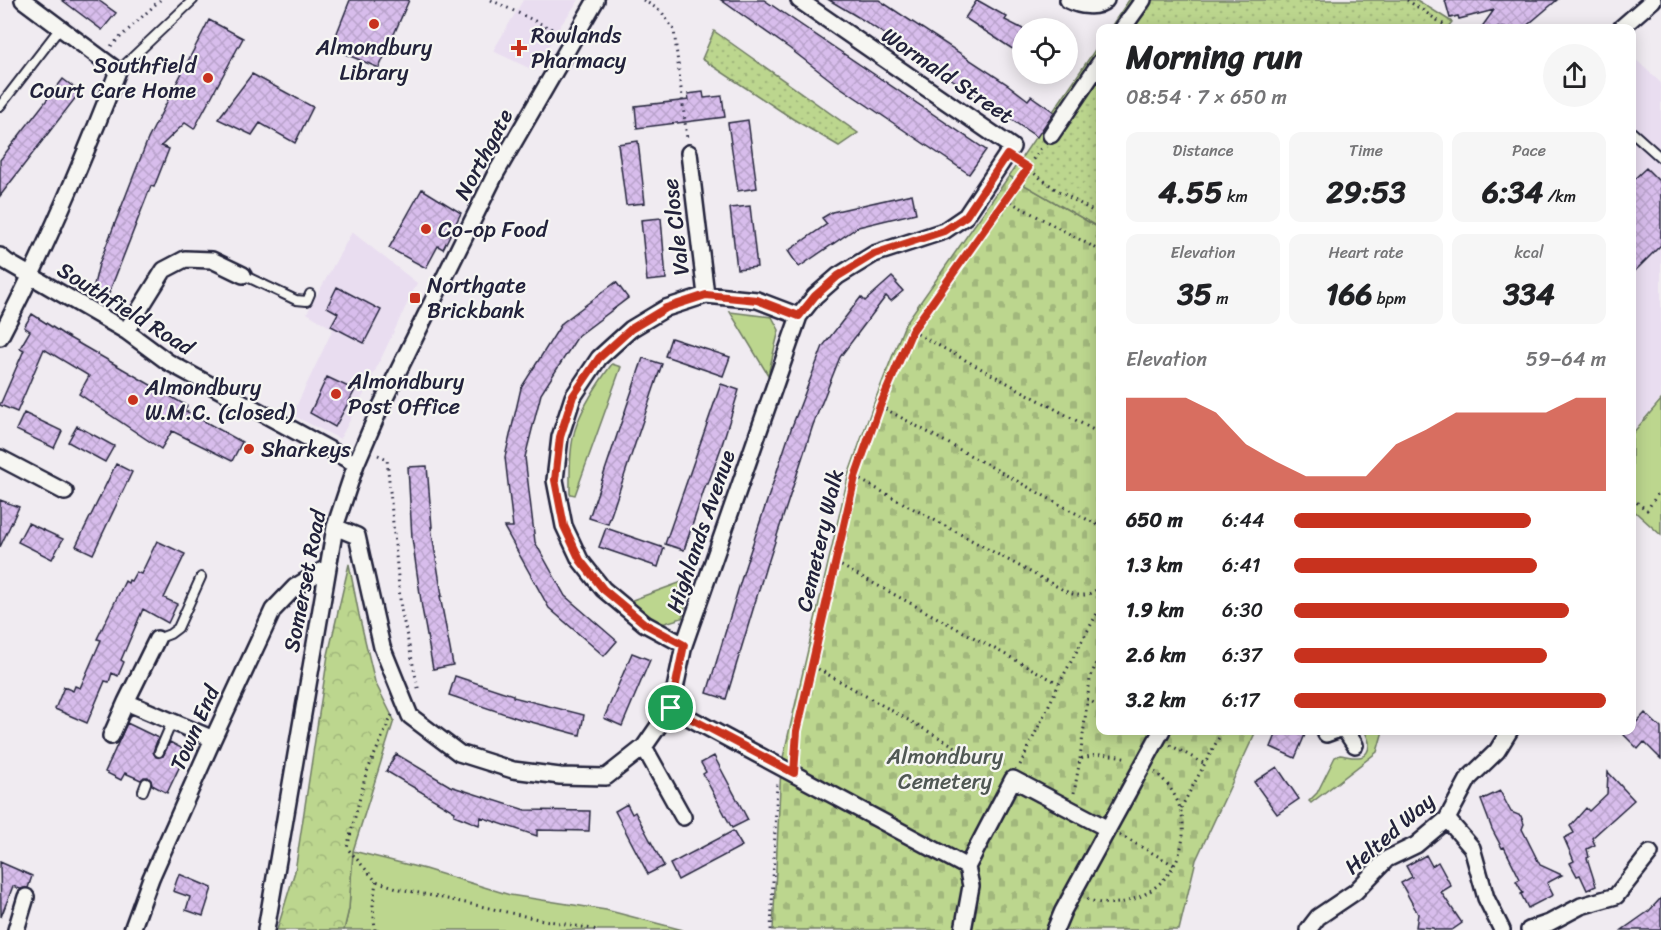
<!DOCTYPE html>
<meta charset="utf-8">
<style>
body{margin:0;font-family:Sriracha,sans-serif;background:#f6f6f6;color:#202124;height:100vh;display:flex;flex-direction:column;font-size:22px;white-space:nowrap}
*{box-sizing:border-box;margin:0}
p{font-size:20px;color:#757577}
.icon{flex:none;width:33px;height:33px;fill:none;stroke:currentColor;stroke-width:2;stroke-linecap:round;stroke-linejoin:round}
.map{position:relative;flex:1;overflow:hidden}
.drawer{position:absolute;left:1096px;top:24px;width:540px;height:711px;display:flex;flex-direction:column;background:#fff;border-radius:12px;box-shadow:0 3px 15px #0003}
.drawer>*{flex:none}
.fabs{position:absolute;left:1012px;top:18px;display:grid;gap:12px}
.fabs a{display:grid;place-items:center;width:66px;height:66px;border-radius:50%;background:#fff;box-shadow:0 3px 15px #0003;font-size:30px}
.pin{position:absolute;display:grid;place-items:center;width:51px;height:51px;color:#fff;margin:-26px;border:3px solid #fff;border-radius:50%;box-shadow:0 2px 6px #0007}
.round{display:grid;place-items:center;flex:none;width:63px;height:63px;border-radius:32px;background:#f6f6f6}
.overview{display:flex;align-items:center;justify-content:space-between;height:102px;padding:0 30px}
h1{font-size:33px;font-weight:700;line-height:45px}
.stats{display:grid;grid-template-columns:repeat(3,1fr);gap:9px;height:102px;padding:6px 30px}
.stats div{display:grid;align-content:center;border-radius:12px;background:#f6f6f6;text-align:center}
.stats b{font-size:30px;font-weight:700}
.stats small{font-size:16px;font-weight:400}
.stats p{font-size:16px}
.chart{height:168px;padding:12px 30px}
.chart p{display:flex;justify-content:space-between}
.chart svg{width:100%;height:108px;margin-top:6px;fill:#c8321e;opacity:.7}
ul{padding:0 30px;list-style:none;font-size:20px}
li{display:grid;grid-template-columns:96px 72px 1fr;align-items:center;height:45px}
li i{height:15px;border-radius:8px;background:#c8321e}
.map>svg:first-child{display:block}
.built{fill:#e9ddf0}
.grass{fill:#bcd68e;stroke:#6f7c64;stroke-width:1.5}
.forest{fill:url(#forest-crowns);stroke:#6f7c64;stroke-width:1.5}
.cemetery{fill:url(#cemetery-stones);stroke:#6f7c64;stroke-width:1.5}
.park{fill:url(#park-dots);stroke:#6f7c64;stroke-width:1.5}
.building{fill:url(#building-cross-hatch);stroke:#22223b;stroke-width:1.5}
.lines{fill:none;stroke-linecap:round;stroke-linejoin:round}
.lane-casing{stroke:#22223b;stroke-width:12}
.street-casing{stroke:#22223b;stroke-width:20}
.path{stroke:#22223b;stroke-width:3;stroke-dasharray:1.5 4.5;stroke-linecap:butt}
.lane{stroke:#f6f6f2;stroke-width:8}
.street{stroke:#f6f6f2;stroke-width:15}
.route-casing{stroke:#fff;stroke-width:12}
.route{stroke:#c8321e;stroke-width:8}
.poi-dot{fill:#c8321e;stroke:#f6f6f2;stroke-width:2}
.labels{text-anchor:middle;stroke-width:4.5;stroke-linejoin:round;paint-order:stroke}
.poi-label{font-size:22px;fill:#22223b;stroke:#f6f6f2;text-anchor:start}
.street-label{font-size:22px;fill:#22223b;stroke:#f6f6f2}
.park-label{font-size:22px;fill:#505854;stroke:#f6f6f2}
</style>
<div class="map">
<svg width="1661" height="930" viewBox="0 0 1661 930">
<defs>
<pattern id="forest-crowns" width="20" height="18" patternUnits="userSpaceOnUse" patternTransform="scale(1.5)"><rect width="20" height="18" fill="#bcd68e"/><path d="M2 6a3 3 0 1 1 6 0M12 15a3 3 0 1 1 6 0" fill="none" stroke="#a1b77b"/></pattern>
<pattern id="cemetery-stones" width="16" height="16" patternUnits="userSpaceOnUse" patternTransform="scale(1.5)"><rect width="16" height="16" fill="#bcd68e"/><path d="M2 7V4a2 2 0 0 1 4 0v3zM10 15v-3a2 2 0 0 1 4 0v3z" fill="#a1b77b"/></pattern>
<pattern id="park-dots" width="8" height="8" patternUnits="userSpaceOnUse" patternTransform="scale(1.5)"><rect width="8" height="8" fill="#bcd68e"/><path d="M2 2h.1M6 6h.1" fill="none" stroke="#a1b77b" stroke-width="1.8" stroke-linecap="round"/></pattern>
<pattern id="building-cross-hatch" width="8" height="8" patternUnits="userSpaceOnUse" patternTransform="scale(1.5)"><rect width="8" height="8" fill="#d8bdec"/><path d="M0 0l8 8M0 8l8-8" fill="none" stroke="#b9a2cb"/></pattern>
</defs>
<rect width="100%" height="100%" fill="#f0ebf1"/>
<filter id="ink" filterUnits="userSpaceOnUse"><feTurbulence type="fractalNoise" baseFrequency=".0167" numOctaves="2"/><feDisplacementMap in="SourceGraphic" scale="12" xChannelSelector="R" yChannelSelector="G"/><feConvolveMatrix kernelMatrix="1 2 1 2 8 2 1 2 1" color-interpolation-filters="sRGB"/></filter>
<g filter="url(#ink)">
<path class="built" d="M523 0H579L558 29 535 71 493 51Z
M1632 56 1661 83V398L1632 432Z
M352 232 417 283 366 390 340 439 292 415 333 329 307 313Z"/>
<path class="grass" d="M730 312 772 317 779 330 768 375Z
M612 364 621 367 575 495 570 494C570 472 569 444 577 424 585 402 598 383 612 364Z
M1661 400V535L1632 509V434Z
M693 578 682 618 662 624 627 602Z
M1365 731H1383L1377 752 1311 803 1309 801 1317 793 1335 757 1340 755C1350 756 1368 763 1369 745 1370 741 1366 735 1365 731Z
M353 851 425 869 510 895 606 910 683 930H344L349 909Z"/>
<path class="forest" d="M349 564 359 615 375 682 394 720 353 851 349 909 344 930H277L295 871 328 655Z"/>
<path class="cemetery" d="M1009 176 1101 229V730L1256 731 1196 860 1179 930H773L781 766 849 473 874 403 905 324Z"/>
<path class="park" d="M1129 0H1417L1452 22 1447 28H1110Z
M714 31 858 133 839 146 793 119 702 59Z
M1101 41V229L1009 176Z"/>
<path class="building" d="M62 0H98L116 13 102 30Z
M350 0H409L379 68 331 48Z
M721 0H764L986 150 969 174 837 85 789 48Z
M829 0H879L1007 84 1028 100 1031 96 1054 112 1037 137 944 74 863 20Z
M977 0 1007 17 1005 20 1023 29V53L1011 48 965 18Z
M1445 0H1557L1524 28H1481L1494 10 1459 19 1458 16 1450 18Z
M209 20 243 38 194 129 185 123 161 146 169 149 154 187 151 186 107 298 93 289 99 264 148 139Z
M252 74 313 107 295 143 260 123 252 135 218 119Z
M63 79 80 92 0 196V160Z
M703 92 704 98 722 96 725 117 637 128 635 106 689 100 688 94Z
M748 120 757 188 738 191 728 123Z
M638 141 645 203 626 205 618 144Z
M1646 168 1661 183V245L1632 274V181Z
M422 189 461 213 443 249 438 246 426 268 389 248Z
M912 194 916 213 858 227 799 267 788 251 827 224 822 218 832 212Z
M750 206 757 267 737 269 730 208Z
M661 218 666 279 647 281 641 220Z
M892 277 897 282 896 283 903 291 891 301 886 296 840 357 813 425 768 563H767L726 699 707 693 745 567 791 429 823 346 861 297 865 301Z
M616 282 628 298 578 336 541 394 525 457 535 542 565 596 617 641 604 656 549 608 504 527H513L505 457 521 388 562 323Z
M337 287 381 310 364 343 331 326 338 313 327 307Z
M32 314 66 336 187 406 184 410 242 442 232 461 172 431 161 449 79 394 89 376 44 349 17 412 0 405 24 350 20 348 30 331 24 327Z
M671 338 730 357 723 376 665 356Z
M643 358 662 364 608 524 589 518Z
M327 377 355 390 335 427 310 413Z
M721 384 739 390 721 448 708 484H706L684 550 665 544Z
M24 413 62 431 54 448 16 430Z
M77 426 114 446 105 462 68 442Z
M116 464 132 472 93 554 76 546Z
M427 466 432 527H431L442 596H440L453 665 433 669 422 608 412 538 408 467Z
M0 500 19 507 0 547Z
M28 523 63 539 52 559 18 542Z
M606 528 664 548 658 567 599 547Z
M157 541 185 554 164 598 177 604 168 623 143 609 121 660 124 662 118 676 112 673 109 682 105 681 87 723 55 709 64 687 73 691 75 686 80 688 101 640 97 639 125 581 128 583 129 580 131 581 136 572 141 574Z
M632 653 650 660 622 726 604 718Z
M455 676 513 695V697L584 715 580 735 520 719 449 695Z
M1645 713 1661 728V759L1644 742 1638 749 1624 735 1628 730H1632V727Z
M127 723 158 738 153 752 156 757 163 756 170 742 187 751 167 793 152 785 151 780 148 777H144L141 780 125 773 121 780 105 772Z
M1278 730H1307L1295 758 1271 747Z
M396 754 450 786 525 810 590 811 589 831 537 830V836L481 817 479 825 454 815 455 812 386 771Z
M714 756 748 820 732 828 703 774 706 772 701 763Z
M1277 767 1299 799 1277 814 1254 782Z
M1608 772 1634 800 1592 838 1595 845 1587 849 1589 857 1587 858 1596 886 1587 890 1580 875 1577 876 1570 863 1574 861 1564 838 1574 833 1570 826 1586 808 1589 811 1607 794Z
M1500 791 1511 812 1521 816 1524 824 1522 829 1540 865 1562 875 1547 883 1553 895 1528 908 1521 894 1523 893 1516 881 1520 879 1504 847 1502 848 1492 829 1481 800Z
M627 804 632 814 635 812 664 866 648 874 615 811Z
M733 831 742 846 678 880 670 864Z
M1426 855 1432 866 1438 862 1451 886 1441 892 1462 923 1452 930H1435L1433 928 1416 927 1418 914 1401 883 1412 877 1406 866Z
M0 862 32 876 28 888 20 889 13 886 1 917Z
M179 874 212 888 203 916 186 910 190 897 173 891Z
M1661 898V930H1622L1649 911Z"/>
<g class="lines">
<g class="lane-casing">
<path id="lane" d="M118 71 193 0
M0 106 60 28
M1632 132 1661 158
M243 275 296 300 307 301 310 294
M157 639 170 634 178 628 201 577
M159 752 172 722
M143 791 146 783"/>
</g>
<g class="street-casing">
<path id="street" d="M1068 0C1080 6 1096 9 1106 0
M1123 28 1143 0
M1621 28 1653 0
M1051 135 1101 61
M689 153 706 295
M0 256 7 262 126 331 168 362 356 464
M126 331 164 270 185 259 212 260 243 275
M0 337C45 251 83 161 118 71L23 0
M0 458 65 492
M335 527 357 536 382 647 410 716 459 753 513 770 560 776 606 777 644 747 671 708 684 645 799 316 815 296 838 276 874 254 944 231 966 216 1012 147 799 0
M157 639 126 702 213 739
M684 645 645 624 603 589 580 560 564 526 555 480 560 437 573 397 599 358 631 329 666 308 706 295 757 300 799 316
M671 708 967 867 1013 779 1108 829
M1345 730 1355 745
M1326 734 1337 730
M111 736 126 702
M644 747 683 817
M1447 819 1472 848 1486 898 1502 930
M16 930 26 897
M132 930 151 878 213 739 273 610 295 587 328 567
M266 930 335 527 356 464 380 408 496 173 596 0
M963 930 971 886 967 867
M1055 930 1063 911 1162 730
M1308 930 1318 917 1355 892 1387 859 1416 845 1447 819 1469 778 1497 751 1510 730
M1529 930 1549 923 1581 906 1616 896 1650 853"/>
</g>
<path class="path" d="M491 0 558 32
M643 0 661 11 674 30 687 139
M1407 0 1449 28
M111 46 160 0
M1020 163 1054 188 1101 216
M1005 199 1101 251
M912 331 1101 434
M880 406 1101 527
M378 455 387 459 401 609 419 692
M855 477 1069 593C1082 597 1090 596 1101 586
M1632 499 1647 510 1661 489
M836 563 1058 683
M813 666 1000 772
M1087 699 1101 707
M392 715 366 774 347 848 376 881 400 889 480 906 533 918 598 930
M1170 745 1205 764
M795 758 797 731 855 477 880 406 912 331 1041 148
M1080 759 1090 679 1101 650
M1020 765 1059 684 1101 606
M1074 793 1080 759C1097 753 1110 754 1128 758
M1181 808 1223 730
M1120 835 1174 865
M1087 899C1099 904 1115 905 1128 901 1187 884 1203 811 1155 772
M375 930 373 905 376 881
M771 930 777 782"/>
<use href="#lane" class="lane"/>
<use href="#street" class="street"/>
</g>
</g>
<g class="lines" filter="url(#ink)">
<g class="route-casing">
<path id="route" d="M1007 155 1028 168 912 331 880 406 855 477 797 731 794 773 671 708 684 645 645 624 603 589 580 560 564 526 555 480 560 437 573 396 599 358 631 329 666 308 706 295 757 300 799 316 815 296 838 276 874 254 944 231 966 216Z"/>
</g>
<use href="#route" class="route"/>
</g>
<g class="poi-dot">
<circle cx="374" cy="24" r="6"/>
<path d="M516 39h6v6h6v6h-6v6h-6v-6h-6v-6h6z"/>
<circle cx="208" cy="78" r="6"/>
<circle cx="426" cy="229" r="6"/>
<rect x="409" y="292" width="12" height="12" rx="3"/>
<circle cx="336" cy="394" r="6"/>
<circle cx="133" cy="400" r="6"/>
<circle cx="249" cy="449" r="6"/>
</g>
<g class="labels">
<g class="poi-label">
<text x="531" y="43">Rowlands<tspan x="531" dy="25">Pharmacy</tspan></text>
<text x="374" y="55" text-anchor="middle">Almondbury<tspan x="374" dy="25">Library</tspan></text>
<text x="196" y="73" text-anchor="end">Southfield<tspan x="196" dy="25">Court Care Home</tspan></text>
<text x="438" y="237">Co-op Food</text>
<text x="427" y="293">Northgate<tspan x="427" dy="25">Brickbank</tspan></text>
<text x="348" y="389">Almondbury<tspan x="348" dy="25">Post Office</tspan></text>
<text x="145" y="395">Almondbury<tspan x="145" dy="25">W.M.C. (closed)</tspan></text>
<text x="261" y="457">Sharkeys</text>
</g>
<g class="street-label">
<text transform="translate(948 75) rotate(34)" y="8">Wormald Street</text>
<text transform="translate(483 154) rotate(-62)" y="8">Northgate</text>
<text transform="translate(675 227) rotate(-97)" y="8">Vale Close</text>
<text transform="translate(126 308) rotate(32)" y="8">Southfield Road</text>
<text transform="translate(700 531) rotate(-71)" y="8">Highlands Avenue</text>
<text transform="translate(819 540) rotate(-77)" y="8">Cemetery Walk</text>
<text transform="translate(304 581) rotate(-79)" y="8">Somerset Road</text>
<text transform="translate(194 728) rotate(-66)" y="8">Town End</text>
<text transform="translate(1389 833) rotate(-41)" y="8">Helted Way</text>
</g>
<g class="park-label">
<text x="945" y="764">Almondbury<tspan x="945" dy="25">Cemetery</tspan></text>
</g>
</g>
</svg>
<div class="fabs">
<a><svg class="icon" aria-label="locate" viewBox="0 0 24 24"><circle cx="12" cy="12" r="6"/><path d="M12 2v4M12 18v4M2 12h4M18 12h4"/></svg></a>
</div>
<div class="pin" style="left:671px;top:708px;background:#1e9e55"><svg class="icon" aria-label="arrive" viewBox="0 0 24 24"><path d="M6 21V4h12l-3 4 3 4H6"/></svg></div>
<section class="drawer">
<div class="overview"><div><h1>Morning run</h1><p>08:54 · 7 × 650 m</p></div><a class="round"><svg class="icon" aria-label="share" viewBox="0 0 24 24"><path d="M12 15V3M7 8l5-5 5 5M5 13v7h14v-7"/></svg></a></div>
<div class="stats">
<div><p>Distance</p><b>4.55<small> km</small></b></div>
<div><p>Time</p><b>29:53</b></div>
<div><p>Pace</p><b>6:34<small> /km</small></b></div>
</div>
<div class="stats">
<div><p>Elevation</p><b>35<small> m</small></b></div>
<div><p>Heart rate</p><b>166<small> bpm</small></b></div>
<div><p>kcal</p><b>334</b></div>
</div>
<div class="chart"><p><span>Elevation</span>59–64 m</p>
<svg viewBox="0 0 160 44" preserveAspectRatio="none"><path d="M0 44V6L10 6L20 6L30 12L40 25L50 32L60 38L70 38L80 38L90 25L100 19L110 12L120 12L130 12L140 12L150 6L160 6V44z"/></svg>
</div>
<ul>
<li><b>650 m</b>6:44<i style="width:76%"></i></li>
<li><b>1.3 km</b>6:41<i style="width:78%"></i></li>
<li><b>1.9 km</b>6:30<i style="width:88%"></i></li>
<li><b>2.6 km</b>6:37<i style="width:81%"></i></li>
<li><b>3.2 km</b>6:17<i style="width:100%"></i></li>
</ul>
</section>
</div>
